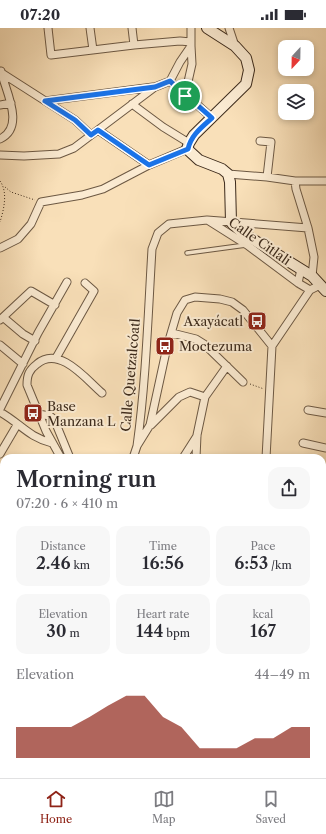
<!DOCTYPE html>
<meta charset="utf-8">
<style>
body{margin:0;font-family:"Libre Caslon Text",serif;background:#f7f7f7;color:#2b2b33;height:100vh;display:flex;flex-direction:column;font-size:15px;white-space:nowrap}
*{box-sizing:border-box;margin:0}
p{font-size:13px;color:#7c7c81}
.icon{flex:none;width:22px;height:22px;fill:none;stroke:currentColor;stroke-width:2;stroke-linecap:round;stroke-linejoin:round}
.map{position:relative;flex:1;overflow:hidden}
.sheet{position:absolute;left:0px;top:426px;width:326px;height:324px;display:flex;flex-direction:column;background:#fff;border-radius:12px 12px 0 0;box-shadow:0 2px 6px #0003}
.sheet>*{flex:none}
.needle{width:26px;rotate:202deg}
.controls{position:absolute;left:278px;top:12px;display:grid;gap:8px}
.controls a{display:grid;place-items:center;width:36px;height:36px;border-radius:8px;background:#fff;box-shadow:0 2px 6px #0003;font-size:20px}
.pin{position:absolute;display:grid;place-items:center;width:34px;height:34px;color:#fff;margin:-17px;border:2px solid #fff;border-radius:50%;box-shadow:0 1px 4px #0007}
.round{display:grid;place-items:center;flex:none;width:42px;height:42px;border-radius:12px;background:#f7f7f7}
.summary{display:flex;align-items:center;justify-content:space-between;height:68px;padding:0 16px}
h1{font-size:22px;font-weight:600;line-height:30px}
.metrics{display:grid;grid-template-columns:repeat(3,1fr);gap:6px;height:68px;padding:4px 16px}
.metrics div{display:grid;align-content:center;border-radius:10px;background:#f7f7f7;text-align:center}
.metrics b{font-size:17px;font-weight:600}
.metrics small{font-size:11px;font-weight:400}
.metrics p{font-size:11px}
.chart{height:112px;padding:8px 16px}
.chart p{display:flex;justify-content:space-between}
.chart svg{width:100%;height:72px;margin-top:4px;fill:#8f2418;opacity:.7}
.status{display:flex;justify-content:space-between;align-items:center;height:28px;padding:0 20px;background:#fff;direction:ltr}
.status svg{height:11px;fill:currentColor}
.menu{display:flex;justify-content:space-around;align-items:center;height:56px;border-top:1px solid #e1e1e2;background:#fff;font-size:11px;color:#7c7c81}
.menu a{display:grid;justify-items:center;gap:2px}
.menu .selected{color:#8f2418}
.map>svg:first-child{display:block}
.green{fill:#c3c18b;stroke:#807654}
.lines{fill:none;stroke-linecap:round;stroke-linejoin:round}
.lane-casing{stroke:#6c5843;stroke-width:5.5}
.street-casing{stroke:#6c5843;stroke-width:9}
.secondary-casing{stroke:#3d2b1c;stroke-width:12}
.path{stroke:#3d2b1c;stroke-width:1;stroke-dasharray:1 2;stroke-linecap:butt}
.lane{stroke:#fbebd2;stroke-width:3.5}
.street{stroke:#fbebd2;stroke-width:7}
.secondary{stroke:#fbebd2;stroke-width:10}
.route-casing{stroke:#fff;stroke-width:8}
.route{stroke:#1a73e8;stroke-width:5}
.labels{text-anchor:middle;stroke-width:4;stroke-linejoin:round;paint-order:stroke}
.street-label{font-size:13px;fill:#3d2b1c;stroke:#fbebd2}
.poi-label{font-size:13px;fill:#3d2b1c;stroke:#fbebd2;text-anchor:start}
</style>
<div class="status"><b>07:20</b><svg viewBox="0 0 49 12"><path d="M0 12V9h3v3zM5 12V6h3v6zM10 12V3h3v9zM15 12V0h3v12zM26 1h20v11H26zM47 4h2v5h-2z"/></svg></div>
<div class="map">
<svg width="326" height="750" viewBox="0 0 326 750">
<rect width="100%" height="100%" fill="#f9e0b9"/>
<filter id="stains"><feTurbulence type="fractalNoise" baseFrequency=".005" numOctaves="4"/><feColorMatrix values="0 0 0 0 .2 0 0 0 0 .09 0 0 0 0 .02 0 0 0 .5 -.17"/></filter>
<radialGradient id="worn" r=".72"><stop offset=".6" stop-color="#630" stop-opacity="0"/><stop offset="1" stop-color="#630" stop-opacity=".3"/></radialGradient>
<path class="green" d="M322 583H326V750H0V680H4V746H322Z"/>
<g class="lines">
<g class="lane-casing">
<path id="lane" d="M187 225 246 217"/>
</g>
<g class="street-casing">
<path id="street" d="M48 0 51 27 134 17 180 13 191 14
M90 0 93 22
M132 0 134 17
M229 0 235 18
M0 44 75 92 91 107
M170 53C184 66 198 77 212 90
M185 67 192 36 191 18
M45 73 153 59
M132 76 163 99 189 115
M0 77 11 75
M98 102 149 137 187 121
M0 111C26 99 5 62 1 43
M260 113 271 114 267 149
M0 127 24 128 59 126 74 120 155 59 170 53 180 34 191 18V0
M228 146 267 149 295 153H326
M295 153 296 161 308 200 314 229 312 248
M209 193 247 217 298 255
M0 220 18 211 31 196 41 174 82 167 103 161 149 137
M301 241 298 255 310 262
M4 290 23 306 35 313
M0 292 31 263 55 277
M172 305 196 311 204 316 243 354
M0 317 23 336
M56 330 94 263 85 255
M0 381 38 305 67 254
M308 382 326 385
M0 384C20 395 28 409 52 415
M38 386 50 388 54 391 70 430
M151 397 179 369 190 364 205 369
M303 415 326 420
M137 418C146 353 148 287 152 221L158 205 169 196 207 192 308 200
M0 426 17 397
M61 430 46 403 27 357C27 347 29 342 37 336 59 317 86 351 102 365
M133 430 137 418 150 397 167 319 177 285 185 272 195 269 220 271 232 274 243 282 272 318
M183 430 197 408
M196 430 197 407 205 369 227 338
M266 430 272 318 310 262 320 257
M0 442 4 444
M0 476 4 478
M322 490H326
M0 551 4 546
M322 577H326
M322 625H326
M0 643 4 640
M322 670H326
M322 714 326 713
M1 717 4 673
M223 746V750
M68 750 97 746"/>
</g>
<g class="secondary-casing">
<path id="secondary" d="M207 0 235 18 246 30 249 42 246 56 194 107 189 115 187 121 199 132 222 141 228 146 230 154 231 194 241 204 312 248 326 263"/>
</g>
<path class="path" d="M0 153C8 164 4 181 0 194
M5 159 11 164 35 172
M250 356 264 361"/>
<use href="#lane" class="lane"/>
<use href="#street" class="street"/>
<use href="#secondary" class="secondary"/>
</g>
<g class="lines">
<g class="route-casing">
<path id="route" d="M170 53C183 66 198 77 212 90 202 99 191 107 188 121L149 137 98 102 91 107 75 92 45 73 155 59Z"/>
</g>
<use href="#route" class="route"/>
</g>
<defs>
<g id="bus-square" transform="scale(1)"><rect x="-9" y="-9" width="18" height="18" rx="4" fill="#8f2418" stroke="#fbebd2"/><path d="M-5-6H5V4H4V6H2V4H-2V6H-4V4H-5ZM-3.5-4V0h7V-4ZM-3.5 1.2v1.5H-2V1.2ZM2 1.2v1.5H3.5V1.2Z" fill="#fff"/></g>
</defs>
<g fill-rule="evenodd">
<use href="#bus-square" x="257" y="293"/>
<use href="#bus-square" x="165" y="318"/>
<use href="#bus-square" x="33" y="385"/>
</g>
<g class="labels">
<g class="street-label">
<text transform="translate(260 213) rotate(35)" y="5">Calle Citlali</text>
<text transform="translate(130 347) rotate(-85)" y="5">Calle Quetzalcóatl</text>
</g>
<g class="poi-label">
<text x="243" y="298" text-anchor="end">Axayácatl</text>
<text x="179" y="323">Moctezuma</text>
<text x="47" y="383">Base<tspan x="47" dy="15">Manzana L</tspan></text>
</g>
</g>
<rect width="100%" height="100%" filter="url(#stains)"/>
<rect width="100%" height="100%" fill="url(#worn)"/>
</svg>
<div class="controls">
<a><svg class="needle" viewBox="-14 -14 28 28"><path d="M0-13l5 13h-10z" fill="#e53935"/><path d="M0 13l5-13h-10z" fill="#7c7c81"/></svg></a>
<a><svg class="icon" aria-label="layers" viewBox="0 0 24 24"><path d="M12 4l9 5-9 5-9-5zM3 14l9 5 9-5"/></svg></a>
</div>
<div class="pin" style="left:185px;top:68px;background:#1e9e55"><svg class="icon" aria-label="arrive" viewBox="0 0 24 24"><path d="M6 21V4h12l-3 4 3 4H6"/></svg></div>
<section class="sheet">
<div class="summary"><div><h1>Morning run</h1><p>07:20 · 6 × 410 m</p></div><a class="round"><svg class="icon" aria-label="share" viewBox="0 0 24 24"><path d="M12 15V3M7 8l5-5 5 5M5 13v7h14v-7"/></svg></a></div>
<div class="metrics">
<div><p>Distance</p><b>2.46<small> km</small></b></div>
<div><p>Time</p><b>16:56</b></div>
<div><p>Pace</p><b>6:53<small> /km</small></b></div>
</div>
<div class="metrics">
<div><p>Elevation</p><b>30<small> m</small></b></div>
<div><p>Heart rate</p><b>144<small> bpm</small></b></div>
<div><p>kcal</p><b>167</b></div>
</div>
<div class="chart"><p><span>Elevation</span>44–49 m</p>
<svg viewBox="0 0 160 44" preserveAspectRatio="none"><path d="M0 44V25L10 25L20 25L30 25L40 19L50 12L60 6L70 6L80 19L90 25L100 38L110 38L120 38L130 32L140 32L150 25L160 25V44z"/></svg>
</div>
</section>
</div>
<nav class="menu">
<a class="selected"><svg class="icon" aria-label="home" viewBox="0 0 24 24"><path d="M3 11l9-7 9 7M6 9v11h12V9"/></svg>Home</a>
<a><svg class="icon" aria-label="map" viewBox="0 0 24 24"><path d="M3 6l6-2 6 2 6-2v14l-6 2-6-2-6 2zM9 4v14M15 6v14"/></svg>Map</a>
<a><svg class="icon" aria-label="saved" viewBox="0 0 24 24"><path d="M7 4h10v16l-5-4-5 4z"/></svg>Saved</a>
</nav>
